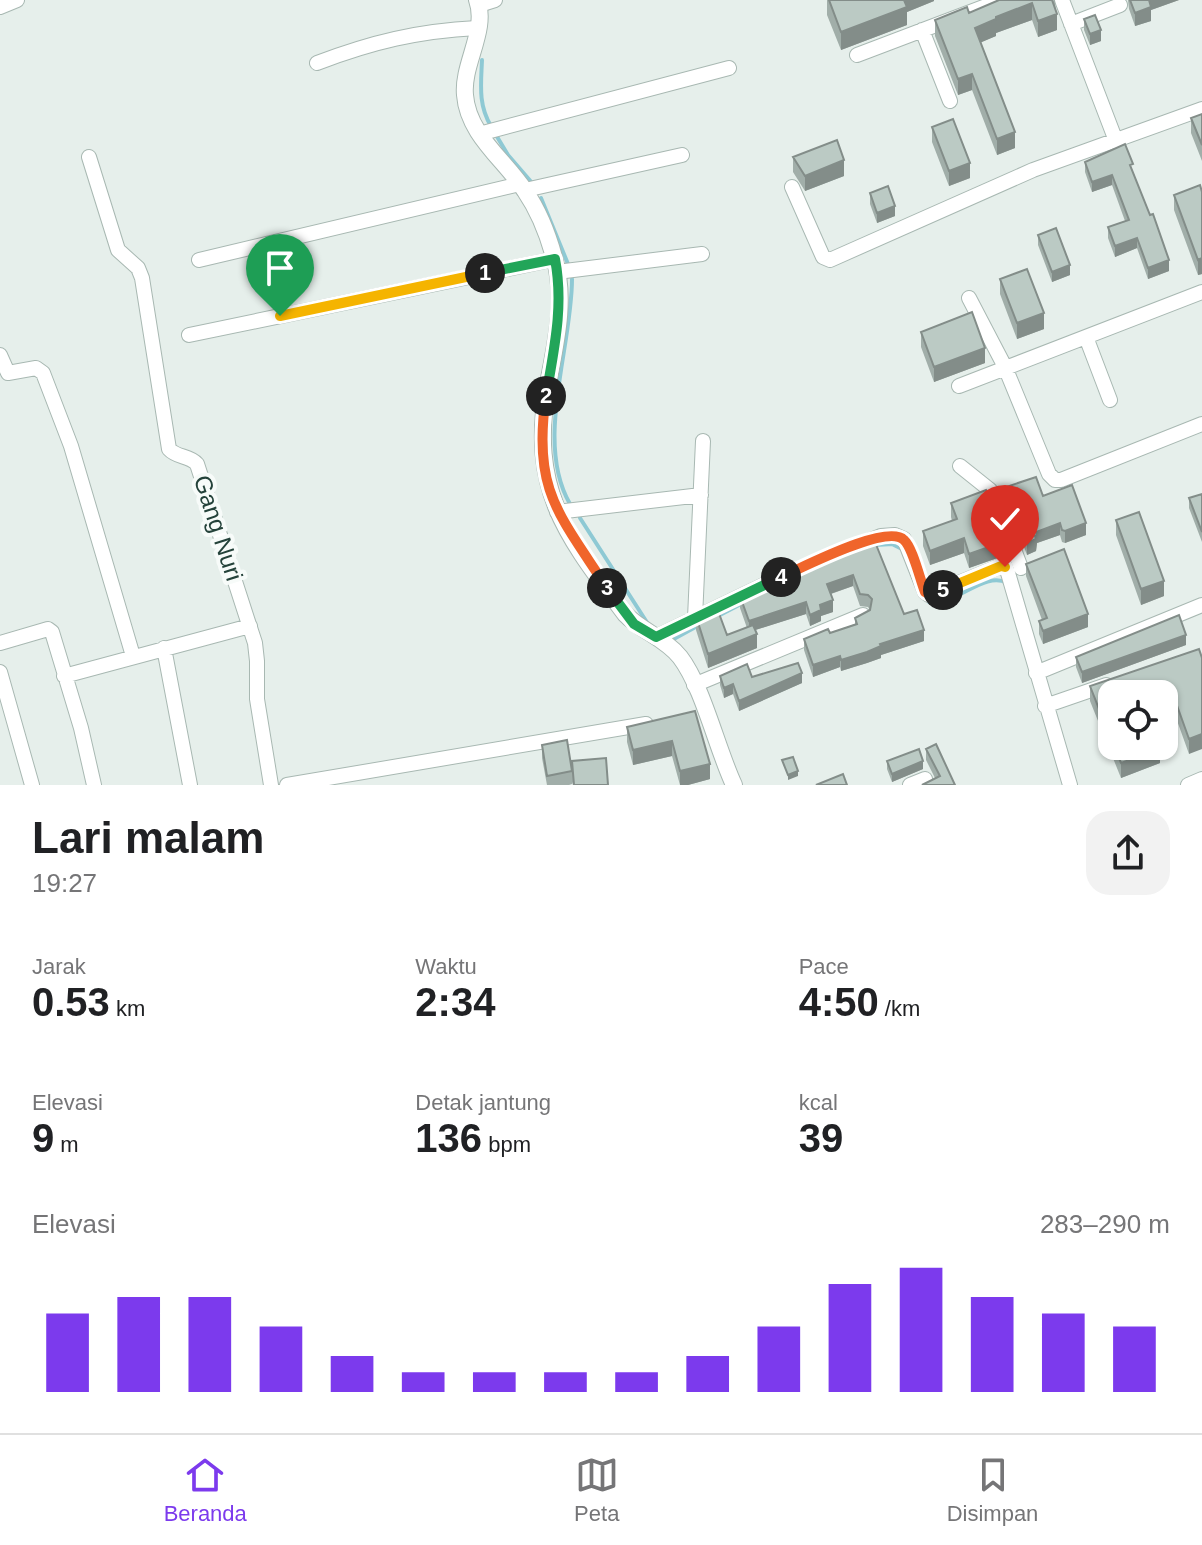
<!DOCTYPE html>
<html lang="id">
<meta charset="utf-8">
<style>
body{margin:0;font-family:Arial,sans-serif;background:#f2f2f2;color:#202124;height:100vh;display:flex;flex-direction:column;font-size:30px;white-space:nowrap}
*{box-sizing:border-box;margin:0}
p{font-size:26px;color:#757577}
.icon{flex:none;width:44px;height:44px;fill:none;stroke:currentColor;stroke-width:2;stroke-linecap:round;stroke-linejoin:round}
.map{position:relative;height:785px;overflow:hidden}
.sheet{display:flex;flex-direction:column;background:#fff;flex:1}
.sheet>*{flex:none}
.buttons{position:absolute;left:1098px;top:680px;display:grid;gap:16px}
.buttons a{display:grid;place-items:center;width:80px;height:80px;border-radius:16px;background:#fff;box-shadow:0 2px 6px #0004;font-size:40px}
.pin{position:absolute;display:grid;place-items:center;width:68px;height:68px;color:#fff;margin:-82px -34px;border-radius:50% 50% 50% 0;rotate:-45deg;box-shadow:0 0 8px #0007}
.pin .icon{rotate:45deg}
.km{position:absolute;width:40px;height:40px;margin:-20px;border-radius:50%;background:#222;color:#fff;font-size:22px;line-height:40px;text-align:center}
.round{display:grid;place-items:center;flex:none;width:84px;height:84px;border-radius:24px;background:#f2f2f2}
.headline{display:flex;align-items:center;justify-content:space-between;height:136px;padding:0 32px}
h1{font-size:44px;font-weight:800;line-height:60px}
.metrics{display:grid;grid-template-columns:repeat(3,1fr);gap:12px;height:136px;padding:8px 32px}
.metrics div{display:grid;align-content:center}
.metrics b{font-size:40px;font-weight:800}
.metrics small{font-size:22px;font-weight:400}
.metrics p{font-size:22px}
.chart{height:224px;padding:16px 32px}
.chart p{display:flex;justify-content:space-between}
.chart svg{width:100%;height:144px;margin-top:8px;stroke:#7c3aed;stroke-width:6}
.menu{display:flex;justify-content:space-around;align-items:center;height:112px;border-top:2px solid #e0e0e0;background:#fff;font-size:22px;color:#757577}
.menu a{display:grid;justify-items:center;gap:4px}
.menu .on{color:#7c3aed}
.map>svg:first-child{display:block}
.lines{fill:none;stroke-linecap:round;stroke-linejoin:round}
.stream{stroke:#8ec9d4;stroke-width:4}
.minor-casing{stroke:#a8b8b2;stroke-width:16}
.tertiary-casing{stroke:#a8b8b2;stroke-width:18}
.minor{stroke:#fff;stroke-width:14}
.tertiary{stroke:#fff;stroke-width:16}
.wall{fill:#a1aea9}
.shaded-wall{fill:#838d89}
.building{fill:#bbcac4;stroke:#838d89;stroke-width:2}
.split-1-casing{stroke:#fff;stroke-width:16}
.split-2-casing{stroke:#fff;stroke-width:16}
.split-3-casing{stroke:#fff;stroke-width:16}
.split-4-casing{stroke:#fff;stroke-width:16}
.split-5-casing{stroke:#fff;stroke-width:16}
.split-6-casing{stroke:#fff;stroke-width:16}
.split-1{stroke:#f5b400;stroke-width:10}
.split-2{stroke:#22a559;stroke-width:10}
.split-3{stroke:#f0652b;stroke-width:10}
.split-4{stroke:#22a559;stroke-width:10}
.split-5{stroke:#f0652b;stroke-width:10}
.split-6{stroke:#f5b400;stroke-width:10}
.labels{text-anchor:middle;stroke-width:8;stroke-linejoin:round;paint-order:stroke}
.street-label{font-size:24px;fill:#24423a;stroke:#f7fbf9}
</style>
<div class="map">
<svg width="1202" height="785" viewBox="0 0 1202 785">
<rect width="100%" height="100%" fill="#e6efeb"/>
<g class="lines">
<path class="stream" d="M482 60C481 84 478 105 491 126
M496 135 508 155 533 184
M541 198 568 264
M570 504C534 442 572 348 572 279
M580 518 648 624
M876 545 892 544 902 549
M929 602C938 600 947 600 956 596 971 590 991 574 1007 583
M716 617 743 603
M670 639 672 640 701 624"/>
<g class="minor-casing">
<path id="minor" d="M1062 0 1116 141
M479 5 495 0
M0 7 17 0
M1071 24 1120 5
M922 30 950 101
M857 55 1002 0
M317 63C372 42 418 31 477 28
M479 134 729 68
M89 157 118 250 138 268 142 278 169 449C177 458 189 455 197 464L255 643 257 661V699L271 785
M792 187 823 257 830 260 1033 170 1202 109
M525 190 682 155
M199 260 520 184
M557 272 702 254
M969 298 1005 367 1049 474 1055 480H1061L1202 424
M189 335 555 259
M1086 337 1110 400
M0 355 8 373 36 368 43 373 71 446 133 656
M959 386 1202 292
M960 466 990 490 995 499 1021 568
M557 512 701 495
M1008 573 1070 785
M695 618 703 441
M656 637 778 578 881 536 895 535 904 539 925 592 929 595 1001 566 1005 567 1008 573
M0 643 48 629 52 632 81 728 94 785
M164 648 190 785
M0 672 32 785
M1036 673 1202 605
M64 676 250 626
M694 685 863 615
M1045 706 1106 685
M287 785 646 724
M910 785 925 779
M1188 785 1202 779"/>
</g>
<g class="tertiary-casing">
<path id="tertiary" d="M477 0C488 30 462 64 465 95 468 135 505 160 525 191 538 210 548 235 554 257 567 301 555 346 547 389 530 492 567 536 625 614 641 631 665 638 680 657 703 687 717 749 734 785"/>
</g>
<use href="#minor" class="minor"/>
<use href="#tertiary" class="tertiary"/>
</g>
<path class="wall" d="M827 0H934V1L907 12V25L841 50 827 15Z
M1055 0 1057 30 1038 37 1032 20 996 33V36L981 42 1015 148 997 155 972 90 958 95 935 36V20L969 13Z
M1128 0H1179L1151 10V21L1135 26 1129 9Z
M1084 19 1101 41 1090 45 1084 30Z
M1202 114V161L1191 133V118Z
M932 127 970 178 949 186 932 142Z
M793 157 844 176 805 191 793 172Z
M1085 162 1133 172 1169 271 1148 279 1137 248 1115 257 1108 238V227L1125 221 1112 185 1092 192 1085 172Z
M1202 192V274L1198 275 1174 210V195Z
M870 193 895 216 877 223 870 204Z
M1038 235 1070 275 1052 282 1038 245Z
M1000 279 1044 329 1017 339 1000 294Z
M921 332 985 363 934 382 921 347Z
M1006 487 1043 496 1086 535 1065 543 1062 542 1060 535 1037 543 1036 551 1027 555 1006 499Z
M1202 494V542L1189 508V498Z
M951 503 1006 555 969 568 964 553 930 565 923 546V531L952 521 951 517Z
M1116 520 1164 596 1141 605 1116 535Z
M847 550 904 614 924 641 881 655V658L867 663 841 671 840 667 813 677 804 650V639L830 633 855 624V618L870 610 868 607 860 606 853 586 831 594 833 612 821 616V621L810 626 806 614 755 630 757 648 708 668 696 630V616L727 635 747 628 740 608V596L784 578V575L847 552Z
M1026 564 1088 627 1043 644 1039 634V621L1042 620 1026 576Z
M1186 645 1082 683 1076 667V657Z
M1202 658 1189 754 1170 701 1164 703V694H1112V746H1159L1160 763 1121 778 1090 701V686Z
M720 676 752 677 802 683 739 711 733 694 724 698 720 685Z
M695 711 710 779 688 785H680L672 756 633 765 627 742V727Z
M542 745 572 769 608 785H573L572 782V784L569 785H547L542 758Z
M926 749 955 785 935 778 926 760Z
M887 761 923 769 892 782 887 769Z"/>
<path class="shaded-wall" d="M902 0H934V1L907 12V25L841 50V32Z
M1148 0H1179L1151 10V21L1135 26V13Z
M1032 3V20L996 33V36L975 45V28L996 17Z
M1057 14V30L1038 37V21Z
M1101 30V41L1090 45V34Z
M972 74V90L958 95V79Z
M1015 132V148L997 155V139Z
M844 160V176L805 191V176Z
M970 163V178L949 186V171Z
M1112 175V185L1092 192V182Z
M895 206V216L877 223V213Z
M1137 238V248L1115 257V246Z
M1202 258V274L1198 275V260Z
M1169 260V271L1148 279V268Z
M1070 265V275L1052 282V272Z
M1044 313V329L1017 339V323Z
M985 348V363L934 382V367Z
M1060 523V535L1037 543 1036 551 1027 555V543L1036 532Z
M1086 523V535L1065 543V531Z
M964 538V553L930 565V551Z
M1006 541V555L969 568V554Z
M853 575V586L827 595V584Z
M1164 581V596L1141 605V589Z
M833 600V612L821 616V621L810 626V615L820 605Z
M806 602V614L749 632V621Z
M1088 614V627L1043 644V631Z
M924 630V641L881 655V658L867 663 841 671V660L880 644Z
M757 634V648L708 668V654Z
M1186 635V645L1082 683V672Z
M840 656V667L813 677V665Z
M802 673V683L739 711V701Z
M733 684V694L724 698V688Z
M1170 686V701L1164 703V694H1148Z
M1202 734V749L1189 754V739Z
M672 741V756L633 765V750Z
M1160 749V763L1121 778V763Z
M923 761V769L892 782V774Z
M710 764V779L688 785H680V771Z
M798 771V776L788 780V775Z"/>
<path class="building" d="M829 0H904L907 7 841 32Z
M999 0H1052L1057 14 1038 21 1032 3 996 17V19L975 28 1015 132 997 139 972 74 958 79 935 20 967 7 969 13Z
M1130 0H1149L1151 7 1135 13Z
M1095 15 1101 30 1090 34 1084 19Z
M1202 114V145L1191 118Z
M953 119 970 163 949 171 932 127Z
M837 140 844 160 805 176 793 157Z
M1125 144 1133 164 1130 165 1150 215 1153 214 1169 260 1148 268 1137 238 1115 246 1108 227 1129 220 1112 175 1092 182 1085 162Z
M1200 185 1202 192V258L1198 260 1174 195Z
M888 186 895 206 877 213 870 193Z
M1056 228 1070 265 1052 272 1038 235Z
M1027 269 1044 313 1017 323 1000 279Z
M972 312 985 348 934 367 921 332Z
M1036 477 1043 496 1072 485 1086 523 1065 531 1062 530 1060 523 1036 532 1037 535 1035 536 1036 539 1027 543 1006 487Z
M986 490 1006 541 969 554 964 538 930 551 923 531 957 519 951 503Z
M1202 494V532L1189 498Z
M1139 512 1164 581 1141 589 1116 520Z
M875 542 904 614 917 610 924 630 880 644 881 646 867 652 841 660 840 656 813 665 804 639 828 629 830 633 857 624 855 618 870 610 872 599 868 595 860 594 853 575 827 584 833 600 820 605 821 610 810 615 806 602 749 621 740 596 784 578V575L848 552 847 550 857 545 858 548Z
M1064 549 1088 614 1043 631 1039 621 1047 618 1026 564Z
M717 608 727 635 753 625 757 634 708 654 696 616Z
M1179 615 1186 635 1082 672 1076 657Z
M1199 649 1202 658V734L1189 739 1170 686 1148 694H1112V742L1090 686Z
M798 663 802 673 739 701 733 684 724 688 720 676 747 664 752 677Z
M695 711 710 764 680 771 672 741 633 750 627 727Z
M567 740 572 771 547 776 542 745Z
M936 744 955 785H922L940 776 926 749Z
M1114 746H1159L1160 749 1121 763Z
M919 749 923 761 892 774 887 761Z
M793 757 798 771 788 775 782 760Z
M606 758 608 785H574L572 761Z
M843 774 847 785H816Z"/>
<g class="lines">
<g class="split-1-casing">
<path id="split-1" d="M280 316 485 273"/>
</g>
<g class="split-2-casing">
<path id="split-2" d="M485 273 555 259C564 306 554 349 546 396"/>
</g>
<g class="split-3-casing">
<path id="split-3" d="M546 396C532 490 559 514 607 588"/>
</g>
<g class="split-4-casing">
<path id="split-4" d="M607 588 634 624 656 637 781 577"/>
</g>
<g class="split-5-casing">
<path id="split-5" d="M781 577C802 568 887 523 904 540 913 548 920 580 925 592L931 595 943 590"/>
</g>
<g class="split-6-casing">
<path id="split-6" d="M943 590 1001 566 1005 567"/>
</g>
<use href="#split-1" class="split-1"/>
<use href="#split-2" class="split-2"/>
<use href="#split-3" class="split-3"/>
<use href="#split-4" class="split-4"/>
<use href="#split-5" class="split-5"/>
<use href="#split-6" class="split-6"/>
</g>
<g class="labels">
<g class="street-label">
<text transform="translate(218 528) rotate(72)" y="8">Gang Nuri</text>
</g>
</g>
</svg>
<div class="buttons">
<a><svg class="icon" aria-label="locate" viewBox="0 0 24 24"><circle cx="12" cy="12" r="6"/><path d="M12 2v4M12 18v4M2 12h4M18 12h4"/></svg></a>
</div>
<div class="pin" style="left:280px;top:316px;background:#1e9e55"><svg class="icon" aria-label="arrive" viewBox="0 0 24 24"><path d="M6 21V4h12l-3 4 3 4H6"/></svg></div>
<div class="pin" style="left:1005px;top:567px;background:#d93025"><svg class="icon" aria-label="check" viewBox="0 0 24 24"><path d="M5 12l5 5 9-10"/></svg></div>
<b class="km" style="left:485px;top:273px">1</b>
<b class="km" style="left:546px;top:396px">2</b>
<b class="km" style="left:607px;top:588px">3</b>
<b class="km" style="left:781px;top:577px">4</b>
<b class="km" style="left:943px;top:590px">5</b>
</div>
<section class="sheet">
<div class="headline"><div><h1>Lari malam</h1><p>19:27</p></div><a class="round"><svg class="icon" aria-label="share" viewBox="0 0 24 24"><path d="M12 15V3M7 8l5-5 5 5M5 13v7h14v-7"/></svg></a></div>
<div class="metrics">
<div><p>Jarak</p><b>0.53<small> km</small></b></div>
<div><p>Waktu</p><b>2:34</b></div>
<div><p>Pace</p><b>4:50<small> /km</small></b></div>
</div>
<div class="metrics">
<div><p>Elevasi</p><b>9<small> m</small></b></div>
<div><p>Detak jantung</p><b>136<small> bpm</small></b></div>
<div><p>kcal</p><b>39</b></div>
</div>
<div class="chart"><p><span>Elevasi</span>283–290 m</p>
<svg viewBox="0 0 160 44" preserveAspectRatio="none"><path d="M5 44V20M15 44V15M25 44V15M35 44V24M45 44V33M55 44V38M65 44V38M75 44V38M85 44V38M95 44V33M105 44V24M115 44V11M125 44V6M135 44V15M145 44V20M155 44V24"/></svg>
</div>
</section>
<nav class="menu">
<a class="on"><svg class="icon" aria-label="home" viewBox="0 0 24 24"><path d="M3 11l9-7 9 7M6 9v11h12V9"/></svg>Beranda</a>
<a><svg class="icon" aria-label="map" viewBox="0 0 24 24"><path d="M3 6l6-2 6 2 6-2v14l-6 2-6-2-6 2zM9 4v14M15 6v14"/></svg>Peta</a>
<a><svg class="icon" aria-label="saved" viewBox="0 0 24 24"><path d="M7 4h10v16l-5-4-5 4z"/></svg>Disimpan</a>
</nav>
